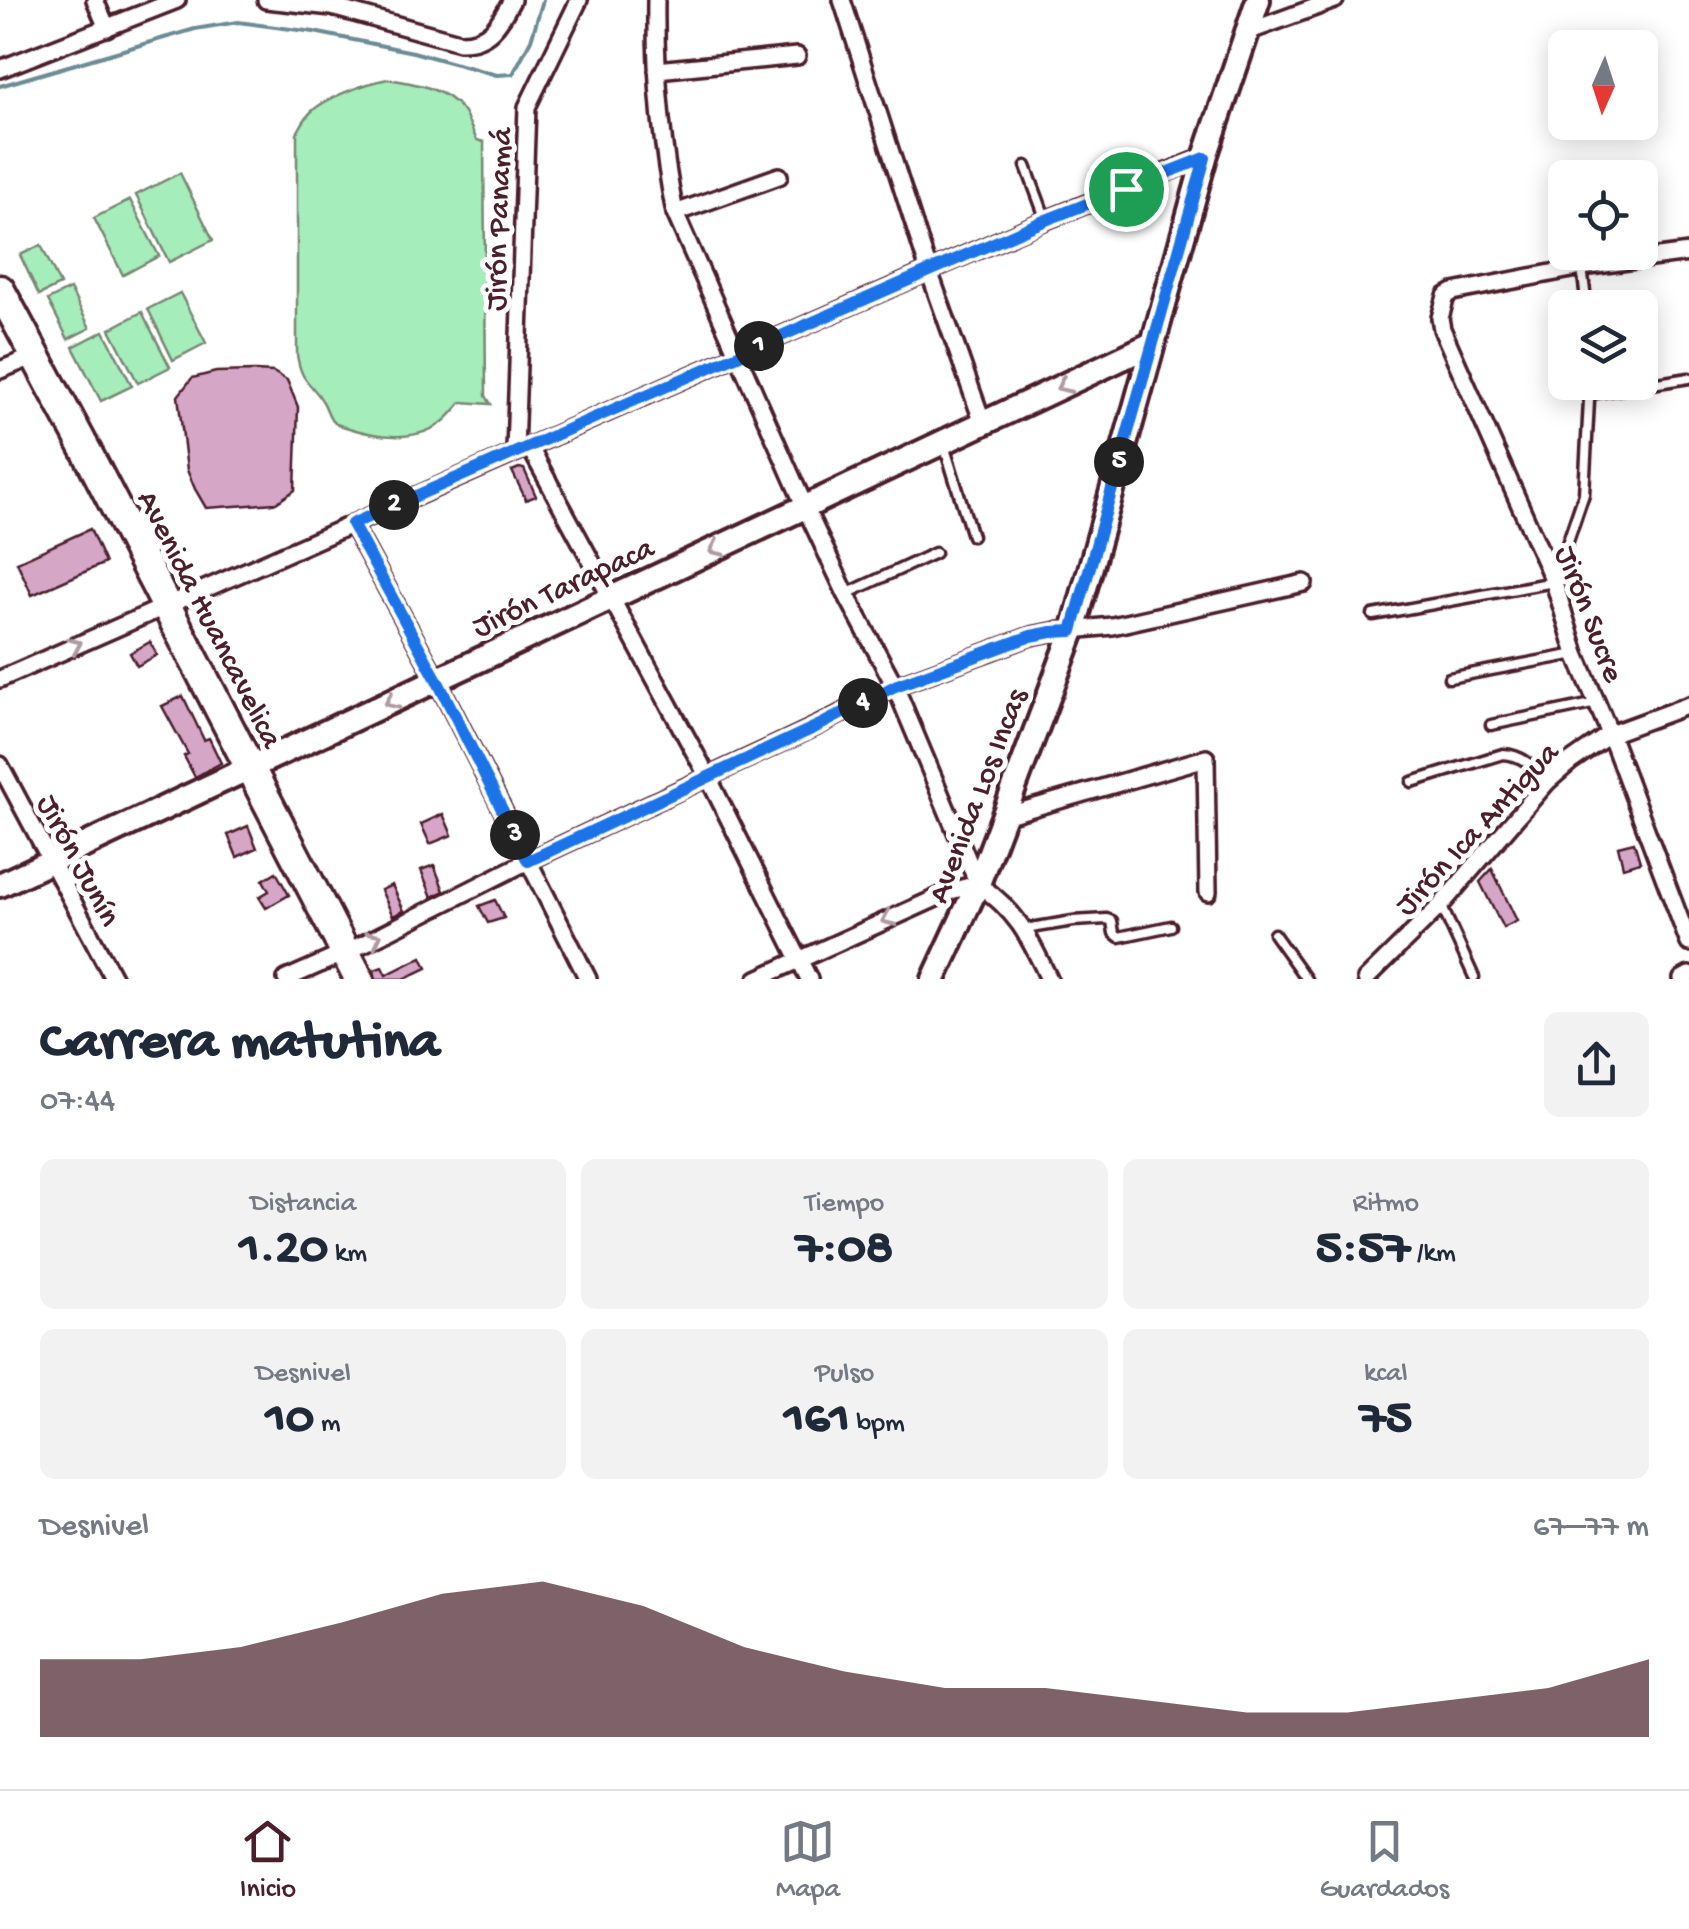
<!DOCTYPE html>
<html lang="es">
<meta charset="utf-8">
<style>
body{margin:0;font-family:"Gochi Hand",sans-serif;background:#f2f2f3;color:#1f2937;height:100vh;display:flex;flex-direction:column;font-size:38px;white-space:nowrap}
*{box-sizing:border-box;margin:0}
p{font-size:32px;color:#747a83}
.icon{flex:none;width:55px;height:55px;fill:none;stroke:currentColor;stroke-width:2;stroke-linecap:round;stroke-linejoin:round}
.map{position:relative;height:979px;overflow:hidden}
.sheet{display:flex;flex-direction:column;background:#fff;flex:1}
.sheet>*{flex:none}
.needle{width:65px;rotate:183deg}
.fabs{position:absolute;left:1548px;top:30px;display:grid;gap:20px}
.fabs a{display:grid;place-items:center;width:110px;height:110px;border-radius:15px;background:#fff;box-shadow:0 5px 25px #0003;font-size:50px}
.pin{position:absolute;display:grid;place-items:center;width:85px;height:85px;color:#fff;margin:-42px;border:5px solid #fff;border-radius:50%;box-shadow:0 2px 10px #0007}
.km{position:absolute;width:50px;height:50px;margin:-25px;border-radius:50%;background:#222;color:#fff;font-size:28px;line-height:50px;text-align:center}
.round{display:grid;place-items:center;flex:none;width:105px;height:105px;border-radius:15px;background:#f2f2f3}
.summary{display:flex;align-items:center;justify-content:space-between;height:170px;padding:0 40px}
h1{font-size:55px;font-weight:800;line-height:75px}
.stats{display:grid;grid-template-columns:repeat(3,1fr);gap:15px;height:170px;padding:10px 40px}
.stats div{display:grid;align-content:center;border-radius:15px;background:#f2f2f3;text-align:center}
.stats b{font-size:50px;font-weight:800}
.stats small{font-size:28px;font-weight:400}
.stats p{font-size:28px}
.chart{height:280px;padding:20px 40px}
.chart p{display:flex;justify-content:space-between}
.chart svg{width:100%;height:180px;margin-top:10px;fill:#4a1f2b;opacity:.7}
.menu{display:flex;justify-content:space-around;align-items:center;height:140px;border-top:2px solid #e0e1e3;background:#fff;font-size:28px;color:#747a83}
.menu a{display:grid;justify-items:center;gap:5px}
.menu .selected{color:#4a1f2b}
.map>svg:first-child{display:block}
.green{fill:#a5edbb;stroke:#788673;stroke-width:2.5}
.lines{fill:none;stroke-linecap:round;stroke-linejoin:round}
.stream{stroke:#6c8b94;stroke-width:4}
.building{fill:#d6a6c6;stroke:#4a1f2b;stroke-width:2.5}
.lane-casing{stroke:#4a1f2b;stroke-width:15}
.street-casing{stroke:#4a1f2b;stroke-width:22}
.secondary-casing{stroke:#4a1f2b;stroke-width:30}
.highway-casing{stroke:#4a1f2b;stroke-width:35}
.lane{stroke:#fff;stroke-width:8}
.street{stroke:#fff;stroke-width:15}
.secondary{stroke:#fff;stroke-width:22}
.highway{stroke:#fff;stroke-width:28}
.oneway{stroke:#ae9aa0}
.route-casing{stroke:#fff;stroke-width:20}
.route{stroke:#1a73e8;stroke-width:12}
.labels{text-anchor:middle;stroke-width:10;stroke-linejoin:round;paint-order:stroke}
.street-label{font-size:32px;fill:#4a1f2b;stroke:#fff}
</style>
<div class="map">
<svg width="1689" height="979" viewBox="0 0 1689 979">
<rect width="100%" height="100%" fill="#fff"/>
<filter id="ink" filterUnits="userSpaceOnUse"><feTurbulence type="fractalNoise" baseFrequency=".01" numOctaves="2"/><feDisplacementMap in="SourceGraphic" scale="20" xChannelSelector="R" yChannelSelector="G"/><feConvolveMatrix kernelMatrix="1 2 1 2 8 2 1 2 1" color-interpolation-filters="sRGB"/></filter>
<g filter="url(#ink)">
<path class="green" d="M388 79C414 83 445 88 462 110 468 118 472 131 477 140L484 142 486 396 491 404 462 402C455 409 448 419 440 424 414 442 377 437 349 428 344 426 338 426 334 422 328 417 327 408 323 402 311 381 302 385 297 355V133C301 126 305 118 311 112 326 97 367 83 388 79Z
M180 173 213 240 169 262 136 195Z
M130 200 159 256 123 275 94 218Z
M41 245 60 285 39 295 20 255Z
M70 289 90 328 68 339 48 300Z
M180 293 206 343 173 360 148 309Z
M142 312 170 367 138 383 110 329Z
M104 331 132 386 101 401 73 347Z"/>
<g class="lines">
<path class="stream" d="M0 86 195 29 238 22 314 32 413 52 497 75 513 74 531 40 543 0"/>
</g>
<path class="building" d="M255 371 273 372 287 380 298 407 295 490 276 503 206 508 195 489 187 470 178 396 192 378 216 372Z
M519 468 524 469 536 496 526 500 512 471Z
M90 529 105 563 32 595 17 562Z
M150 642 157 655 137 666 130 653Z
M183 696 204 740 209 738 221 763 195 777 184 756 188 754 162 706Z
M443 814 452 835 430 844 421 824Z
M248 826 257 848 237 857 228 835Z
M1634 842 1640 862 1623 867 1618 846Z
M434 865 444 891 432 897 421 870Z
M1492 869 1517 921 1503 928 1480 882Z
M276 872 289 895 266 908 259 897 269 891 263 880Z
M392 885 404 911 393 916 381 890Z
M495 900 504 918 488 923 479 906Z
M422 957 427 968 404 979H376L374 970 382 967 386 975Z"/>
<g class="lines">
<g class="lane-casing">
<path id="lane" d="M1026 166 1046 220
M1582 267 1587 308
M1590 394 1689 378
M944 445 972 536
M846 594 935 553
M1373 615 1554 582 1584 494 1590 382
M1449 678 1576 654
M1491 725 1597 703
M1412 782 1503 754C1524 755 1534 768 1547 782
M1441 905 1474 977
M1025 929 1073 921 1107 919 1112 921 1114 933 1119 937 1171 926
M1274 934 1306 979"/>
</g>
<g class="street-casing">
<path id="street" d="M95 0 107 28
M266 0 332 7 459 42C489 43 499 24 512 0
M656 0C655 71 661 143 675 213L805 507 846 594 895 686 978 884C1018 912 1029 937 1049 979
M842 0 929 271 983 423
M1247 32 1335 0
M0 69 177 0
M657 70 797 56
M675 213 779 176
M1689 253 1582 267 1453 292 1446 296 1440 318 1442 329 1554 582 1576 654 1610 734 1689 943
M0 370 35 356
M529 446 708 777 809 979
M515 451 527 107 579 0
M352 524 437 680 588 979
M0 679 929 271 1046 220 1205 157
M0 765 114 979
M1004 816 1206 758 1208 892
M286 979 345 953 528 861 819 725 895 686 1031 636 1052 632 1112 626 1304 583
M757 979 954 890 978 884
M1366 979 1441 905 1547 782 1570 762 1610 734 1689 705
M1682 979 1689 975"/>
</g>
<g class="secondary-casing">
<path id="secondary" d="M0 885 1152 344
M934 979 978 884 1073 631 1205 157 1258 0"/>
</g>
<g class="highway-casing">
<path id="highway" d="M0 290 88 454 359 979"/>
</g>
<use href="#lane" class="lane"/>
<use href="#street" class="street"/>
<use href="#secondary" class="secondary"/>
<use href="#highway" class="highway"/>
</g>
<defs><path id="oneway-chevron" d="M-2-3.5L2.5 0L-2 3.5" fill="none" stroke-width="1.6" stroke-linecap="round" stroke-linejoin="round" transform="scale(2.5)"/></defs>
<g class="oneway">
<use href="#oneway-chevron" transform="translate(1063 386) rotate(155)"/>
<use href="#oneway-chevron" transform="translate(716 549) rotate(155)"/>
<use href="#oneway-chevron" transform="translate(75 645) rotate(-24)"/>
<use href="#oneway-chevron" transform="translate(391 702) rotate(155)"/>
<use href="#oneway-chevron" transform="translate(888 919) rotate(156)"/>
<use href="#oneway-chevron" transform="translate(375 938) rotate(-27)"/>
</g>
</g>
<g class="lines" filter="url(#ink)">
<g class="route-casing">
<path id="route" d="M1205 158 1072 631 1052 632 1031 636 895 686 820 725 528 861 437 680 352 524 1046 220Z"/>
</g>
<use href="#route" class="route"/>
</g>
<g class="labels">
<g class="street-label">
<text transform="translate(496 219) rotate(-88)" y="11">Jirón Panamá</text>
<text transform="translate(562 585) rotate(-25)" y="11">Jirón Tarapaca</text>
<text transform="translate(1592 613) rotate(69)" y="11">Jirón Sucre</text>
<text transform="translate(212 618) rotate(63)" y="11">Avenida Huancavelica</text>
<text transform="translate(975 795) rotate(-69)" y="11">Avenida Los Incas</text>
<text transform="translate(1475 827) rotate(-47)" y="11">Jirón Ica Antigua</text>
<text transform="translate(81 859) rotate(62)" y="11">Jirón Junín</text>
</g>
</g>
</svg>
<div class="fabs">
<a><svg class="needle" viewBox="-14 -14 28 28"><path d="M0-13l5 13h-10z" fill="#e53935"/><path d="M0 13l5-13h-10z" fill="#747a83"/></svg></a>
<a><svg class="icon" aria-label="locate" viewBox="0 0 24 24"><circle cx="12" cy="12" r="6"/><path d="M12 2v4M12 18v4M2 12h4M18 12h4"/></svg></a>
<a><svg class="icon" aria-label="layers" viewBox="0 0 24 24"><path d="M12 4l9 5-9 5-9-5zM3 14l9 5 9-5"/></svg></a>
</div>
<div class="pin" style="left:1126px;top:189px;background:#1e9e55"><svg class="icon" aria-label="arrive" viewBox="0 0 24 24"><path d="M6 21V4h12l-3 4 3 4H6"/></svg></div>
<b class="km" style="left:759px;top:346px">1</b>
<b class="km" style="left:394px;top:505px">2</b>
<b class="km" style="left:515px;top:835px">3</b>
<b class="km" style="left:863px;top:703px">4</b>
<b class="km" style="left:1119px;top:462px">5</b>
</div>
<section class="sheet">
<div class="summary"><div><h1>Carrera matutina</h1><p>07:44</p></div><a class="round"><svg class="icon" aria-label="share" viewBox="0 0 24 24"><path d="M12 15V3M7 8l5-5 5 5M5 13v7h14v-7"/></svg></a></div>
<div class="stats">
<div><p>Distancia</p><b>1.20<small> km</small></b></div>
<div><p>Tiempo</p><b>7:08</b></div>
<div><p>Ritmo</p><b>5:57<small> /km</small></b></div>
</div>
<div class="stats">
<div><p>Desnivel</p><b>10<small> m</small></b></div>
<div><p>Pulso</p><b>161<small> bpm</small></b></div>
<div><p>kcal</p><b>75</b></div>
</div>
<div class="chart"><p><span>Desnivel</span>67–77 m</p>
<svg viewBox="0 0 160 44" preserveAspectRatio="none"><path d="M0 44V25L10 25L20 22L30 16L40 9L50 6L60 12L70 22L80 28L90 32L100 32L110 35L120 38L130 38L140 35L150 32L160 25V44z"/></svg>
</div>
</section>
<nav class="menu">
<a class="selected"><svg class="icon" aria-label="home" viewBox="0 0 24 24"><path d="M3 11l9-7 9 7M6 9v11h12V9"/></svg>Inicio</a>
<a><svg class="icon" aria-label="map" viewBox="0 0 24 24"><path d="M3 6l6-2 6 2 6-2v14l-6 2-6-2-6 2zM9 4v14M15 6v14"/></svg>Mapa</a>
<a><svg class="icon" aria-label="saved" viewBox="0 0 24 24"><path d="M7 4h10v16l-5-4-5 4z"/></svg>Guardados</a>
</nav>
